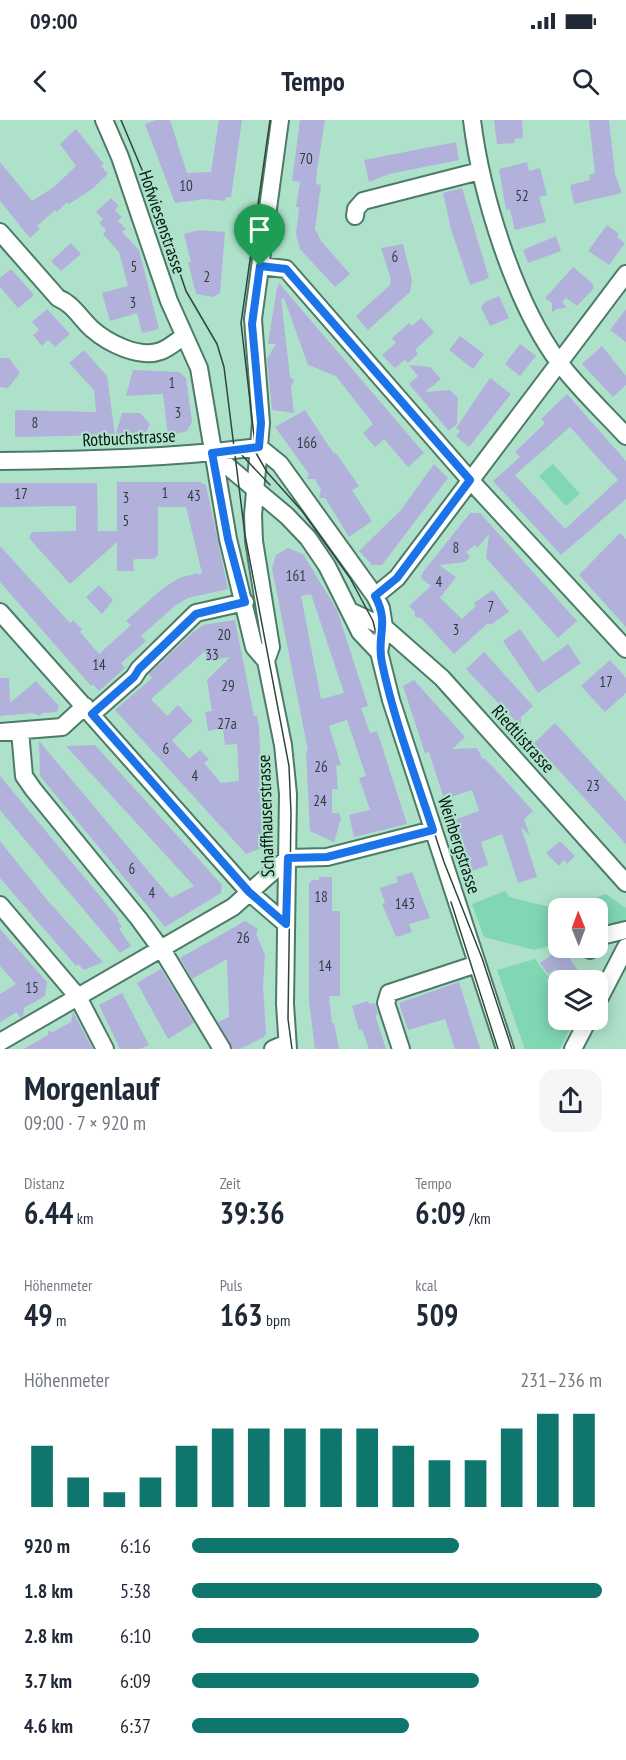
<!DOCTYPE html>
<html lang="de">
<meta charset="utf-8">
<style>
body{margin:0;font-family:"PT Sans Narrow",sans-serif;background:#f6f6f7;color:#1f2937;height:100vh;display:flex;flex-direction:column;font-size:22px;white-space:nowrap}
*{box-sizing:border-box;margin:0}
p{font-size:20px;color:#747a83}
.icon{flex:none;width:33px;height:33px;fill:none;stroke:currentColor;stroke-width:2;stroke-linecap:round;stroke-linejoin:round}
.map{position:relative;height:929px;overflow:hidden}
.panel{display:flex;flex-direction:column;background:#fff;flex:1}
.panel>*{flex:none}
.needle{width:39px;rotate:359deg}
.buttons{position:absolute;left:548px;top:778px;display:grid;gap:12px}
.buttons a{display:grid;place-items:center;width:60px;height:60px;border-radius:12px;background:#fff;box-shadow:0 3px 15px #0003;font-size:30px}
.pin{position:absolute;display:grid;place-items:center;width:51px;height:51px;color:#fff;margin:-62px -26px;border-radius:50% 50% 50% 0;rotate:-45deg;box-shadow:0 0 6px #0007}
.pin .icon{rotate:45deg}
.round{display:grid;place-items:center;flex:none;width:63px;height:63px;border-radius:18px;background:#f6f6f7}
.overview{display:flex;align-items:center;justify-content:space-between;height:102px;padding:0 24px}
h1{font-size:33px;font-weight:700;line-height:45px}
.metrics{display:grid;grid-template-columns:repeat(3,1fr);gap:9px;height:102px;padding:6px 24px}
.metrics div{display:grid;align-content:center}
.metrics b{font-size:30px;font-weight:700}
.metrics small{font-size:16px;font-weight:400}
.metrics p{font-size:16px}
.chart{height:168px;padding:12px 24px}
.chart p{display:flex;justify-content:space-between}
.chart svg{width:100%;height:108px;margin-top:6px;stroke:#0f766e;stroke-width:6}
ul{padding:0 24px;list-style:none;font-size:20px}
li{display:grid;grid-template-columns:96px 72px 1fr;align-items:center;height:45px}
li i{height:15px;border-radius:8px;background:#0f766e}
.status{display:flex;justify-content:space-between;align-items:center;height:42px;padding:0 30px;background:#fff;direction:ltr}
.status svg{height:16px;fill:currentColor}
header{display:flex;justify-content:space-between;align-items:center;height:78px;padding:0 24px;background:#fff;font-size:27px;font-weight:700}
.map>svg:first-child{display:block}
.green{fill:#81d6b3}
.building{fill:#b2b1dc;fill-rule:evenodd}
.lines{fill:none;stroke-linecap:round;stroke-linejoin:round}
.minor-casing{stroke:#4c7c68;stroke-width:20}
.minor{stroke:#fff;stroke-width:16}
.tram{stroke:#2c473b;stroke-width:1.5}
.route-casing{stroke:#fff;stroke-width:12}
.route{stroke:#1a73e8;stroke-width:8}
.labels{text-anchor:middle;stroke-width:4.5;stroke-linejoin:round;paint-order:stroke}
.number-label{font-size:15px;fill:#303e42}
.street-label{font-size:18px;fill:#04170f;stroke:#aee1ca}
</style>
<div class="status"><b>09:00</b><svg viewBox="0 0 49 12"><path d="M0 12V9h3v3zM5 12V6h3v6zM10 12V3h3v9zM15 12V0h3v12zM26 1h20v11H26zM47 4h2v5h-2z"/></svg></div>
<header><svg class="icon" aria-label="back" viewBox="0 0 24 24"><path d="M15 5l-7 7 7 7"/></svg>Tempo<svg class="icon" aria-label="search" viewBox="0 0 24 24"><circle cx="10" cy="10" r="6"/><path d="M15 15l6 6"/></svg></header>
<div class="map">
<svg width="626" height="929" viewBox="0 0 626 929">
<rect width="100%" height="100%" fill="#aee1ca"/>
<path class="green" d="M553 344 580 374 566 386 539 356Z
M505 771 509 777 550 787 570 785 606 774 626 788V802L597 813V789H558V824L534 830 484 817 472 784Z
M535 839 558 870V900H574L560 929H525L497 850Z"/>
<path class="building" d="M156 0H170L187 53 211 52 219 0H242L231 77H226L225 81 205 79 175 83 145 4Z
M300 0H325L317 50 316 64 321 65 315 109 321 121 350 154 335 167 300 129 296 115 299 87H296L300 62 292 61Z
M494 0H522L523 18 514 19 515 23 497 24Z
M589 0H609L615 54 622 73 574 84 570 65 590 60 589 55 595 53Z
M76 9 104 44 101 46 108 54 92 69 69 84 67 82 57 92 55 90 37 106 40 109 30 118 0 81V42L32 81 54 67 76 46 60 24Z
M456 22 459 40 389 54 369 62 364 40Z
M527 42 529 51 540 48 547 75 539 77 546 102 515 110 510 89 506 90 499 49Z
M462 68 489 158 470 165 451 109 443 73Z
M111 78 119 86 115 90 122 97 118 101 126 109 122 112 139 130 159 209 142 213 137 193 110 201 102 173 128 166 119 132 103 114 106 110 99 103 103 99 96 92Z
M607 105 619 114 617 117 625 123 609 145 588 131Z
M199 110 225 112 220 173 213 177 196 174 188 142H191L184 114Z
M556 116 561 131 528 143 523 130Z
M71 123 81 134 61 151 51 141Z
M403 124 412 160 410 172 368 210 356 196 390 165 391 159 381 128Z
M573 147 592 163 594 168 577 186 566 178 562 182 567 188 556 189 552 193V183L545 178Z
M11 149 34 175 18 188 0 167V158Z
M278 162 424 333 408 347 384 319 375 327 363 313 373 304 336 256 308 245 284 178 281 179 290 257 294 260 291 267 294 293 272 290 267 239 276 224H268L277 167H279Z
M499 176 509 198 490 206 481 187 485 182Z
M47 189 70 214 55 227 48 220 42 226 33 215 39 210 32 202Z
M626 189V222L610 210Z
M421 198 434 212 415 230 418 234 408 243 405 240 395 248 382 235 396 223 392 218 409 203 412 206Z
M460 216 484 234 473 249 449 230Z
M520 224 536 236 520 256 505 244Z
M602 226 626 256V265L613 277 582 244Z
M84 230 107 256 115 315 15 317V290L96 292 94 270 69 243Z
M0 238H9L20 253 8 268 0 267Z
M409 245 430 247 441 259 425 272 450 270 458 278 457 304 449 311 409 264 418 256Z
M133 250 179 252 186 258 192 302 187 311 168 316 163 274 126 276Z
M490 258 511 274 469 327 456 316 460 311 456 308Z
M567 274 626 341V379L561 435 493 361 520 337 515 332 545 303 541 299ZM570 307 618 360 565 409 515 355Z
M305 290 334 334 336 333 359 366 352 370 372 401 349 417 325 378H319L321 370 315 359H307L309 354 275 307Z
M122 293H140L150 304 144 316H115Z
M434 344 448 358 382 445H372L359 431 401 390Z
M117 362H200L206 365 228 469 188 478 176 485 141 516 146 521 121 543 125 548 99 571 93 564 91 566 0 462V426L70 503 73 500 82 509 80 512 99 534 131 505 126 501 162 469 179 458 198 453 199 455 202 453 186 387H158V435L154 439H136L133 440 134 451H117V422L70 464 29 418 32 412 76 411V386L0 387V363H97L98 411H117Z
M470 393H480L577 501 558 518 486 438 489 414 477 428 475 425 466 432 470 437 465 442 439 445 456 457 440 478 462 499 476 486 474 483 493 470 509 492 490 505 488 503 454 534 421 498 415 497V492L409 486 431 466 421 458 423 452Z
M620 413 626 419V507L579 455Z
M288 428 303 434 337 490 368 586 361 588 370 613 377 611 407 704 354 717 349 695 370 690 359 658 366 656 347 600 329 606 341 645 336 646 338 669H332V693H339L341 699 334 722 310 711 306 631H308L272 448 276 435ZM311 474 344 573 321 579 301 476Z
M99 465 113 480 102 494 86 477Z
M235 500 254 596H257L259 607 264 727 246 734 115 590 152 558 149 554 192 513 203 505ZM205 531 207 541 230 537 207 560 212 591 205 592 208 611 223 608 225 625 237 624 239 661 221 663 204 643 209 639 200 630 189 639 172 620 193 601 178 585 167 596 151 579Z
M520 509 543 542 568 524 581 543 538 573 503 521Z
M484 532 533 586 521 597V607L466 549Z
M610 540 626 558V573L605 592 581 566Z
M0 558H9L10 583 36 561 59 586 57 592 42 593 40 596 32 593 0 596Z
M414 560 465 617 452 629 477 628 483 640 484 638 494 648 533 691 524 699 530 716 521 707 537 757 518 763 502 714 481 722 488 745 464 754 448 702 479 691 472 670 444 679 429 632 425 633 403 566Z
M555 603 626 681V724L534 623Z
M39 621 171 778 194 766 66 626 95 625 222 765 221 773 165 807 40 656Z
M0 656 119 799 117 800 122 807 119 809 131 826 120 833 0 690Z
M0 721 48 781 103 842 84 850 78 844 76 846 0 758Z
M560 721 575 736 567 744 564 740 559 746 546 733Z
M412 752 430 798 409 804 412 812 396 817 382 784 385 783 380 768 398 762 396 757Z
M319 757H332V791H340V876H329L332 903H334L339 929H315L309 881V763L312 760H319Z
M245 801 258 809 256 814 265 835 263 866 266 913 264 917 240 929H232L218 902 229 897 227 839 192 859 180 838Z
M0 809 47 862 45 876 24 888 23 896 20 898 17 892 0 902V874L16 864 0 846Z
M562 828H568L574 836 570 839 585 861H564L555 849 548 854 540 843Z
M161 849 194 903 168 919 137 863Z
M459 862 480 929H455L445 899 408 910 399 883Z
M122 873 149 925 140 929H120L99 885Z
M368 881 369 884 375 883 378 894 375 895 386 929H369L362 909 359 910 352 886Z
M73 892 93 929H24L48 915V911L53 912 71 902Z"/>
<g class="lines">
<g class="minor-casing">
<path id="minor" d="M104 0 120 37 169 181 199 248 228 419 254 527 266 541 283 625 288 674 285 884 288 929
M472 0C481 74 514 181 558 241 578 268 604 292 626 316
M355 96 356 89 363 81 480 51
M0 112 58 178C73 184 80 198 92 209 108 223 139 239 161 231 169 228 177 221 184 216
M260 146 286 149 470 360 626 529
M259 327 280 344 375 476 381 488 384 507 379 532 391 580 505 929
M212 333 287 396 308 418 327 446 360 512 379 532
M0 341C87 340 173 338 259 327
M375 476 397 458 626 154
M350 491 384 507 442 558 626 763
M0 492 249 772 286 804
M266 541 271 527 254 421 253 395 261 303 253 199 280 0
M92 594 134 557 139 549 196 493 245 482
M20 611 24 656 33 669 139 799 166 836 222 929
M0 612 62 607 85 586
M288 738 327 737 433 710
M0 785 78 877 105 929
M597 817 626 810
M590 830 593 828
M597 883 626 827
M0 922 233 787 288 738
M273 929 287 923
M401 929 386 883 389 873 477 844
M573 929 588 900"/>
</g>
<use href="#minor" class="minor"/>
<path class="tram" d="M121 0 156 83 186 171 217 224 224 247 245 415 289 646 291 693 288 899 292 929
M270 0 241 203 256 333 267 352 302 391 350 458 373 501 393 587 444 742 482 838 512 929
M237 330 270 365
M451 782 498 929"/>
</g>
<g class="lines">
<g class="route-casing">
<path id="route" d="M260 146 286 149 470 360 397 458 375 476C390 504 376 516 382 543 394 600 415 655 433 710L327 737 288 738 286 804 249 772 92 594 134 557 139 549 196 494 245 482 228 419 212 333 259 327 261 303 252 204Z"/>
</g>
<use href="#route" class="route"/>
</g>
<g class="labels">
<g class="number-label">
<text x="306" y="44">70</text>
<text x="186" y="71">10</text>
<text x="522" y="81">52</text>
<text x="395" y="142">6</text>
<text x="134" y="152">5</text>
<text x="207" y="162">2</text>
<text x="133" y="188">3</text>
<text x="172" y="268">1</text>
<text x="178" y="298">3</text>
<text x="35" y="308">8</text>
<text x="307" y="328">166</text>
<text x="165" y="378">1</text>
<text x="21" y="379">17</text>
<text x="194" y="381">43</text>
<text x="126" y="383">3</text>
<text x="126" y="406">5</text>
<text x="456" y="433">8</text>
<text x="296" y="461">161</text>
<text x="439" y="467">4</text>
<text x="491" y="492">7</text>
<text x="456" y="515">3</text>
<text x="224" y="520">20</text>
<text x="212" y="540">33</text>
<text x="99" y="550">14</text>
<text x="606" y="567">17</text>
<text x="228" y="571">29</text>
<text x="227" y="609">27a</text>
<text x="166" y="634">6</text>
<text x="321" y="652">26</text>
<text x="195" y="661">4</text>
<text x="593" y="671">23</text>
<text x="320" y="686">24</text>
<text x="132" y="754">6</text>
<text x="152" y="778">4</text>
<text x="321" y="782">18</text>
<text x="405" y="789">143</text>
<text x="243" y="823">26</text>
<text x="325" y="851">14</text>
<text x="32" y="873">15</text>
</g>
<g class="street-label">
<text transform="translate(162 102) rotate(71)" y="6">Hofwiesenstrasse</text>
<text transform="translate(129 318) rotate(-3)" y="6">Rotbuchstrasse</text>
<text transform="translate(523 619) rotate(48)" y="6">Riedtlistrasse</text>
<text transform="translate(266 696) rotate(-92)" y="6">Schaffhauserstrasse</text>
<text transform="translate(459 725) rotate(72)" y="6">Weinbergstrasse</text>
</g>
</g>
</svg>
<div class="buttons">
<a><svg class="needle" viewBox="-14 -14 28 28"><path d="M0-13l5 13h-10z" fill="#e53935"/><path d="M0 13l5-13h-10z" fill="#747a83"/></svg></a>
<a><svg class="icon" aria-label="layers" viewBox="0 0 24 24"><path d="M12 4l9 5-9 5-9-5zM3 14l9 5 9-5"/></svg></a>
</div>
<div class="pin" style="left:260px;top:146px;background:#1e9e55"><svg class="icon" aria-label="arrive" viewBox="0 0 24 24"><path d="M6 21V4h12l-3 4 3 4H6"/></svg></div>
</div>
<section class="panel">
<div class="overview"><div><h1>Morgenlauf</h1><p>09:00 · 7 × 920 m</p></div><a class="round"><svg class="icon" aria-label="share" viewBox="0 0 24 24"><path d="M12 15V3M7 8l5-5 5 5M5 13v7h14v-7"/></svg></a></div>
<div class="metrics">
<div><p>Distanz</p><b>6.44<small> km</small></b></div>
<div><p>Zeit</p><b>39:36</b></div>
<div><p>Tempo</p><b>6:09<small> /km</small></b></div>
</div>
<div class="metrics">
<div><p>Höhenmeter</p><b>49<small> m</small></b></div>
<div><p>Puls</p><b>163<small> bpm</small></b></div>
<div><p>kcal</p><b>509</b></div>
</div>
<div class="chart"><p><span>Höhenmeter</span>231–236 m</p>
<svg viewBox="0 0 160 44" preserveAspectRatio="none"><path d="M5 44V19M15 44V32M25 44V38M35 44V32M45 44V19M55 44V12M65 44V12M75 44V12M85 44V12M95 44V12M105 44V19M115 44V25M125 44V25M135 44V12M145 44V6M155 44V6"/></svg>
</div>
<ul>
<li><b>920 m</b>6:16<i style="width:65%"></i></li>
<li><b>1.8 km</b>5:38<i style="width:100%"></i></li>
<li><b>2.8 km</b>6:10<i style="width:70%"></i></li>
<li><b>3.7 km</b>6:09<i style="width:70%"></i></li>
<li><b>4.6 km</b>6:37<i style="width:53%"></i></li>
</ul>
</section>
